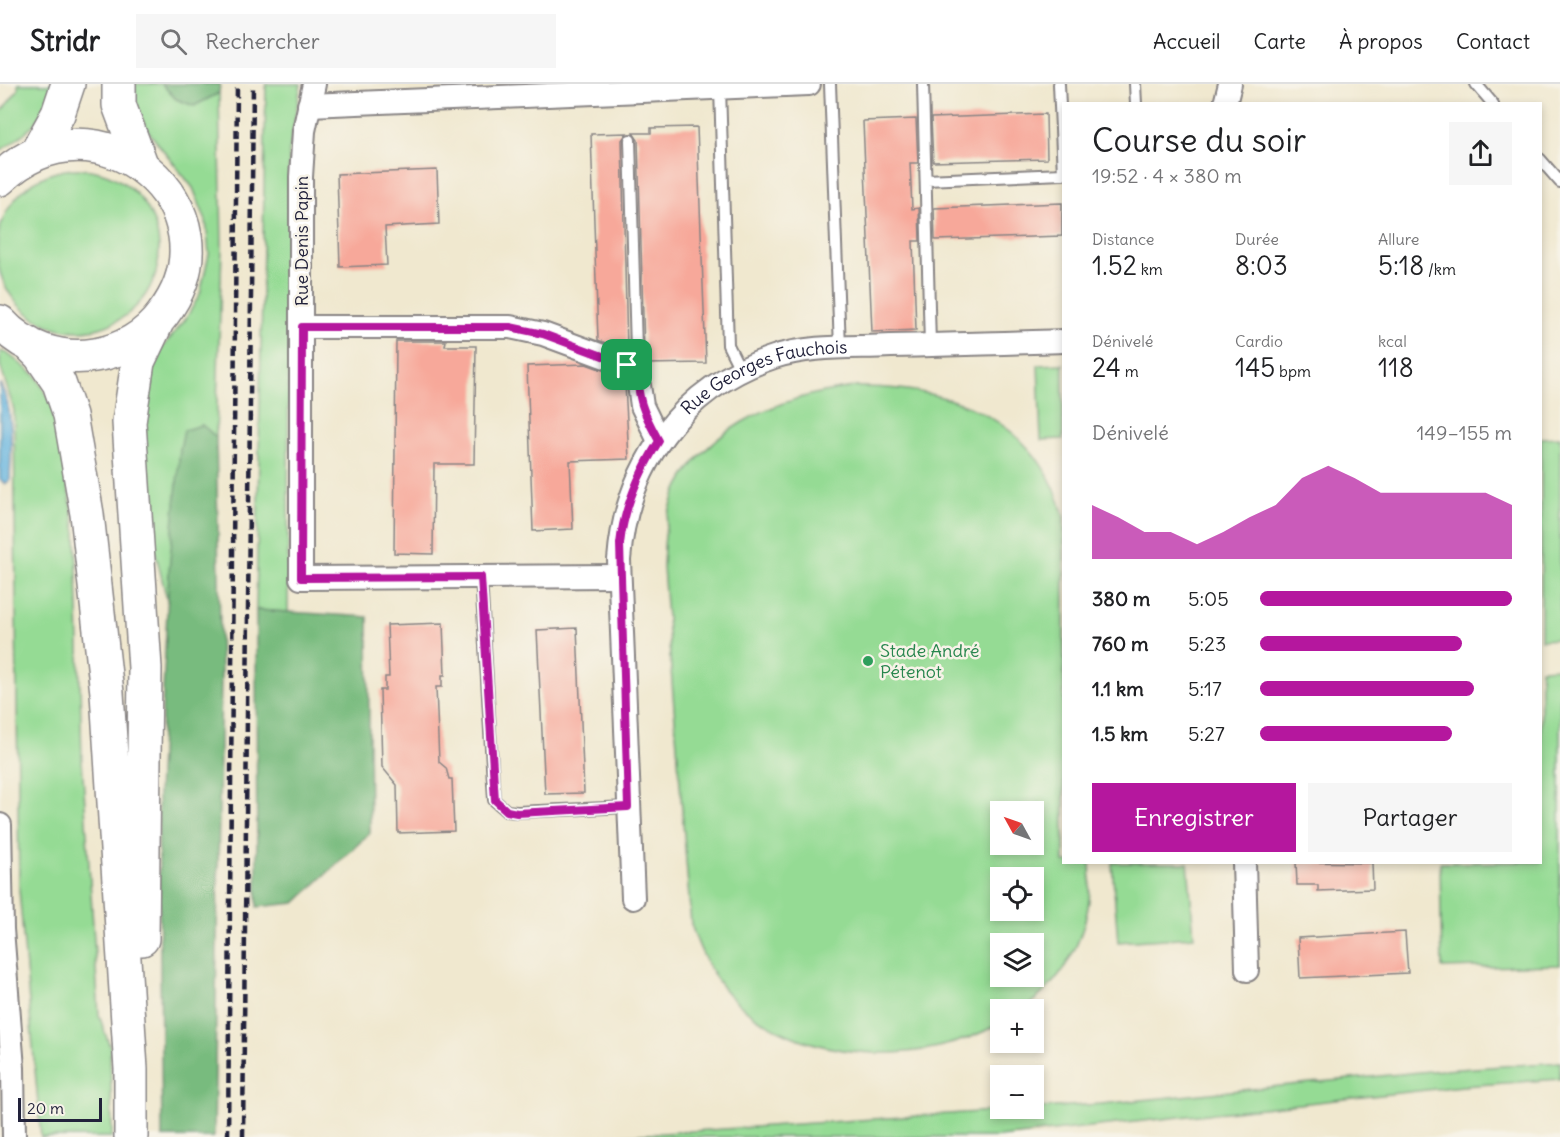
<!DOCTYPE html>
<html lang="fr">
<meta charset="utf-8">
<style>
body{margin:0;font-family:Delius,sans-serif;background:#f6f6f6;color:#202124;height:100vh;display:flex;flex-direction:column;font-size:22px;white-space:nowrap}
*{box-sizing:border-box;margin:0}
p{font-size:20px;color:#757577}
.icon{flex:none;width:33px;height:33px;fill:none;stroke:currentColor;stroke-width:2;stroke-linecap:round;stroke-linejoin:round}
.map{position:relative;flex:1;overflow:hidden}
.sheet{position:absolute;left:1062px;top:18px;width:480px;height:762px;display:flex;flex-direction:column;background:#fff;border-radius:0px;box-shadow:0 3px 9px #0003}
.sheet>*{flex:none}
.needle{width:39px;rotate:310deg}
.fabs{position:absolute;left:990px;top:717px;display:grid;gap:12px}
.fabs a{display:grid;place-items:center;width:54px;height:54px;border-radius:0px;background:#fff;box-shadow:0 3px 9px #0003;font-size:30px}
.scale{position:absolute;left:18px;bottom:15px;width:84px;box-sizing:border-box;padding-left:6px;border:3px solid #22223b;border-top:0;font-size:16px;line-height:21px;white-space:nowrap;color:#22223b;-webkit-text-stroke:4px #f7f3e8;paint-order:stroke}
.pin{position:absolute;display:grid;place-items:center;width:51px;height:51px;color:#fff;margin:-26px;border-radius:12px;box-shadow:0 3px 9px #0006}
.round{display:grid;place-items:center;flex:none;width:63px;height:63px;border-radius:0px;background:#f6f6f6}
.head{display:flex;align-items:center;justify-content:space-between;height:102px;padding:0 30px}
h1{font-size:33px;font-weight:600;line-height:45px}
.metrics{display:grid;grid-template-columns:repeat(3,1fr);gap:9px;height:102px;padding:6px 30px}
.metrics div{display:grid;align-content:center}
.metrics b{font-size:26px;font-weight:600}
.metrics small{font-size:16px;font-weight:400}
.metrics p{font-size:16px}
.chart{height:168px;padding:12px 30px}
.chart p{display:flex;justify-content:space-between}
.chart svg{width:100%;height:108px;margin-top:6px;fill:#b5179e;opacity:.7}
.primary-button{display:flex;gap:12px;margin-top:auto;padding:12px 30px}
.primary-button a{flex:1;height:69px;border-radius:0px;background:#b5179e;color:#fff;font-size:24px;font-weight:600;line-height:69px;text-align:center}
.primary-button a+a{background:#f6f6f6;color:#202124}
ul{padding:0 30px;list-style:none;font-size:20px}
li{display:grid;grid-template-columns:96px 72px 1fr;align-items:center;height:45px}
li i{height:15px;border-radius:8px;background:#b5179e}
header{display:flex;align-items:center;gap:36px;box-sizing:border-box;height:84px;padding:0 30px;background:#fff;border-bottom:2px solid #e0e0e0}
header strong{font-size:28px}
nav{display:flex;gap:33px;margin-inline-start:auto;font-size:21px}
.search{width:420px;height:54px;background:#f6f6f6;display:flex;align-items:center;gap:15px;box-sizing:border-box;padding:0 21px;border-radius:0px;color:#757577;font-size:22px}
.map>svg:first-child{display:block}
.green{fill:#95db94;stroke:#5c7e68;stroke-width:1.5;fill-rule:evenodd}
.forest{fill:#78bb7e;stroke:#4d6e5c;stroke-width:1.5}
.water{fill:#64b4df;stroke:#436b8d;stroke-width:1.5}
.building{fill:#f7a89a}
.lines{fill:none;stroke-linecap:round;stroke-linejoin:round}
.lane-casing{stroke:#898585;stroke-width:14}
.street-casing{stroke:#898585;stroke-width:26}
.primary-casing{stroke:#898585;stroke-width:36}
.highway-casing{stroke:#898585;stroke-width:36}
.lane{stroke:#fff;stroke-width:10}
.street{stroke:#fff;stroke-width:22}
.primary{stroke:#fff;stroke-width:33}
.highway{stroke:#fff;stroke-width:33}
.rail{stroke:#22223b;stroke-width:4.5;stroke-dasharray:9 4.5;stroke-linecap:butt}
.route-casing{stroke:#fff;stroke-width:12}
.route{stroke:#b5179e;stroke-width:8}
.leisure-dot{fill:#2e9e5b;stroke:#f7f3e8;stroke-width:2}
.labels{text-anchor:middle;stroke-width:5;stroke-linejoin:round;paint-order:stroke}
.street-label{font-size:18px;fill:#22223b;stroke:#f7f3e8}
.leisure-label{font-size:18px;fill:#27864d;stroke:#f7f3e8;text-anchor:start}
</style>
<header>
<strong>Stridr</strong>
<div class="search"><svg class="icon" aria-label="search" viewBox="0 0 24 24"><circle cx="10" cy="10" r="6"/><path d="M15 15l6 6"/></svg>Rechercher</div>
<nav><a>Accueil</a><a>Carte</a><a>À propos</a><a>Contact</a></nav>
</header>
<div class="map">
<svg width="1560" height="1053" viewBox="0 0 1560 1053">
<rect width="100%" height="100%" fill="#f7f3e8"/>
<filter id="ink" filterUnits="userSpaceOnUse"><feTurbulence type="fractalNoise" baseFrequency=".0167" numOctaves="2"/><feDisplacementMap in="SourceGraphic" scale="12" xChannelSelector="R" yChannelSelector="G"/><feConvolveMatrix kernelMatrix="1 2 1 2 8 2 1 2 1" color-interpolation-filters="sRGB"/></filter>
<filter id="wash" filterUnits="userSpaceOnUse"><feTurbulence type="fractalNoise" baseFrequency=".008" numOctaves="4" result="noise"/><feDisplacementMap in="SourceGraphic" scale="24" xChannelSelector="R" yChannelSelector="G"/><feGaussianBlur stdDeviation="1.35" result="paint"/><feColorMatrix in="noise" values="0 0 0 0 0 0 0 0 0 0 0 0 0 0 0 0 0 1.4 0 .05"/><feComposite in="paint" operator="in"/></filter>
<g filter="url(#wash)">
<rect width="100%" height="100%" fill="#f0e8cf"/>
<path class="green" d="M18 0H56C44 35 30 47 0 67V29L18 6Z
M135 0H162L176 15 194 22 219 9 222 163 216 353 202 341 184 346 180 366 168 520 152 454 139 358 149 280 185 236 200 210 209 170 206 137 193 104 148 47 137 25Z
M266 0H301L289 68 288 528 256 526Z
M-3 166a81 81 0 1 1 162 0a81 81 0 1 1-162 0Z
M0 267 8 270 36 292 54 323 76 449 82 676 99 931 110 963 112 1053H41L19 806 14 326 0 281Z
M1063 280V355L1041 356 1038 281Z
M854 303C947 301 1039 334 1064 433V778L1090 779C1094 838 1072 891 1023 925L1000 926V939C922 985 800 979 733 915 712 894 700 868 691 840L663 483C664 465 664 446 669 428 691 347 779 312 854 303ZM1000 728H1034V760H1000ZM1000 794H1034V826H1000ZM1000 860H1034V892H1000Z
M1560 353V555L1541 556V354Z
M1560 584V881L1442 884 1440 779 1540 778 1541 585Z
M1112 779H1188L1194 853 1118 858Z
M1560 978V995L1463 1002 998 1053H602L1101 1020 1430 987Z"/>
<path class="forest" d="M162 0H220L219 9 194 22 176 15Z
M202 341 216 353 221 591 214 1053H162L158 710 169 487 180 366 184 346Z
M256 526 368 533 370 749 295 819 257 823Z"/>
<path class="water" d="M0 299C15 329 11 363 10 396L5 400 0 395Z"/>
<g id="blocks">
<path class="building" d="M1046 30 1047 75 933 78 931 34Z
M916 35 918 79H910L912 125 919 124 920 157H913L916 246 872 248 863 37Z
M697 43 706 279 644 280 639 275 644 266 638 56 633 49H651V44Z
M627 49 622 56 627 267 598 256 591 50Z
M437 86 439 140 385 143 387 181 340 183 337 90Z
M1062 119V152L935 156 934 124Z
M396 257H446L445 262H476L474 380H434L433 470 394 469Z
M586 280 619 292 625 300 629 375 570 377 573 445 533 447 527 282Z
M443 539 445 591H442V603H436L439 678 446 684 449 695H452L454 747 398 749 397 701 382 683 380 606H385V593H389L387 541Z
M577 544 584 709 545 710 537 546Z
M1296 778 1372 779 1373 805 1318 807V801H1297Z
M1405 848 1408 889 1300 894 1298 854Z"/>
</g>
</g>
<g filter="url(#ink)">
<use href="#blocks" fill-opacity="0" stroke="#898585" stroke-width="1.5"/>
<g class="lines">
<g class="lane-casing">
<path id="lane" d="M830 0 840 264
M923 0 930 261
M1135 0 1136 20
M1476 0 1493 20
M720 4 728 261 741 287
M1540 75 1560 98
M926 96 1063 90 1059 0
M627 281 636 266 630 56
M481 493 494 716 507 727 517 728 628 723"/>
</g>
<g class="street-casing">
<g id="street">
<path d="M314 0 304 47 301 93V494L619 492"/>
<path d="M1225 20 1230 0"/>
<path d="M309 21 809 0"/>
<path d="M302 243H510L543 250 627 281 638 294 642 322 659 357"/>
<path d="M0 741 2 845 13 984 14 1053"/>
<path d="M1244 778 1247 886"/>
<path id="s1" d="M633 814 619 476C626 381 682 303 774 273 811 261 852 264 891 262 949 261 1006 259 1064 257"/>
</g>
</g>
<g class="primary-casing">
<path id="primary" d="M37 68 58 30 68 0
M0 95C97 0 243 125 163 230 147 252 122 267 95 271 60 277 23 264 0 238
M29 260 40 271 59 299 70 331 87 430 107 609 131 985V1053
M142 855 145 584 129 338 138 278 157 238"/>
</g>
<g class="highway-casing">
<path id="highway" d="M119 0V21L141 80"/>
</g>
<use href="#lane" class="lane"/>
<use href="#street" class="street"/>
<use href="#primary" class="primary"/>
<use href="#highway" class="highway"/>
<path class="rail" d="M228 1053 237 0
M243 1053 253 0"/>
</g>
</g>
<g class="lines" filter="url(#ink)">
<g class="route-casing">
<path id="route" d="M302 243H510L543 250 627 281C640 294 637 305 642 321 646 334 653 346 659 357 639 389 624 422 620 460L628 723 517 729 507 727 495 716 481 493 301 494Z"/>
</g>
<use href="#route" class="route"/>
</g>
<circle class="leisure-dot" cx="868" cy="577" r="6"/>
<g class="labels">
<g class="street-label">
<text transform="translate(302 157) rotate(-90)" y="6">Rue Denis Papin</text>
<text dy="6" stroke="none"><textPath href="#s1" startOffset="594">Rue Georges Fauchois</textPath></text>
</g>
<g class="leisure-label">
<text x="880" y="573">Stade André<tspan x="880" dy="21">Pétenot</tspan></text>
</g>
</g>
</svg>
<div class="fabs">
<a><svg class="needle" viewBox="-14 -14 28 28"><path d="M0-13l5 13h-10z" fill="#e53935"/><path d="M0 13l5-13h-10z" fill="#757577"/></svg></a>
<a><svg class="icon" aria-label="locate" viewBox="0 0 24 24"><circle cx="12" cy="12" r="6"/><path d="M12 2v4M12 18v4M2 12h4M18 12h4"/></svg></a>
<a><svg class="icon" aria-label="layers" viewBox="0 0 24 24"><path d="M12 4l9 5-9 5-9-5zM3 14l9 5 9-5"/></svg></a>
<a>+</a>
<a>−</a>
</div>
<div class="scale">20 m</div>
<div class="pin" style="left:627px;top:281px;background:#1e9e55"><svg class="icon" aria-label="arrive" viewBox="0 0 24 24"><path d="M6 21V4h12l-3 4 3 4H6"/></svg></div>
<section class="sheet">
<div class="head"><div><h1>Course du soir</h1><p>19:52 · 4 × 380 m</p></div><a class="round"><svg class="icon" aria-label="share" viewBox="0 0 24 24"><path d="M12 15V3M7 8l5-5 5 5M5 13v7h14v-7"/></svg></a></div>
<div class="metrics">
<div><p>Distance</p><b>1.52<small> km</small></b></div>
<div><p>Durée</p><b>8:03</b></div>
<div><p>Allure</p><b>5:18<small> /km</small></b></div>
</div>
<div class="metrics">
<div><p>Dénivelé</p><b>24<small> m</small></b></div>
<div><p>Cardio</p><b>145<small> bpm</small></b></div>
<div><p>kcal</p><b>118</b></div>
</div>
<div class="chart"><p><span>Dénivelé</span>149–155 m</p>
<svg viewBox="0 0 160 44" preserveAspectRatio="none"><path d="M0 44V22L10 27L20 33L30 33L40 38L50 33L60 27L70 22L80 11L90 6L100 11L110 17L120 17L130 17L140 17L150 17L160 22V44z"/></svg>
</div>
<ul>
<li><b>380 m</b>5:05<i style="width:100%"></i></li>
<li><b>760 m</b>5:23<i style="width:80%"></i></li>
<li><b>1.1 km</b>5:17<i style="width:85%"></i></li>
<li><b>1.5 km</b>5:27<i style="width:76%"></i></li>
</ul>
<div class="primary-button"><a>Enregistrer</a><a>Partager</a></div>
</section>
</div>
